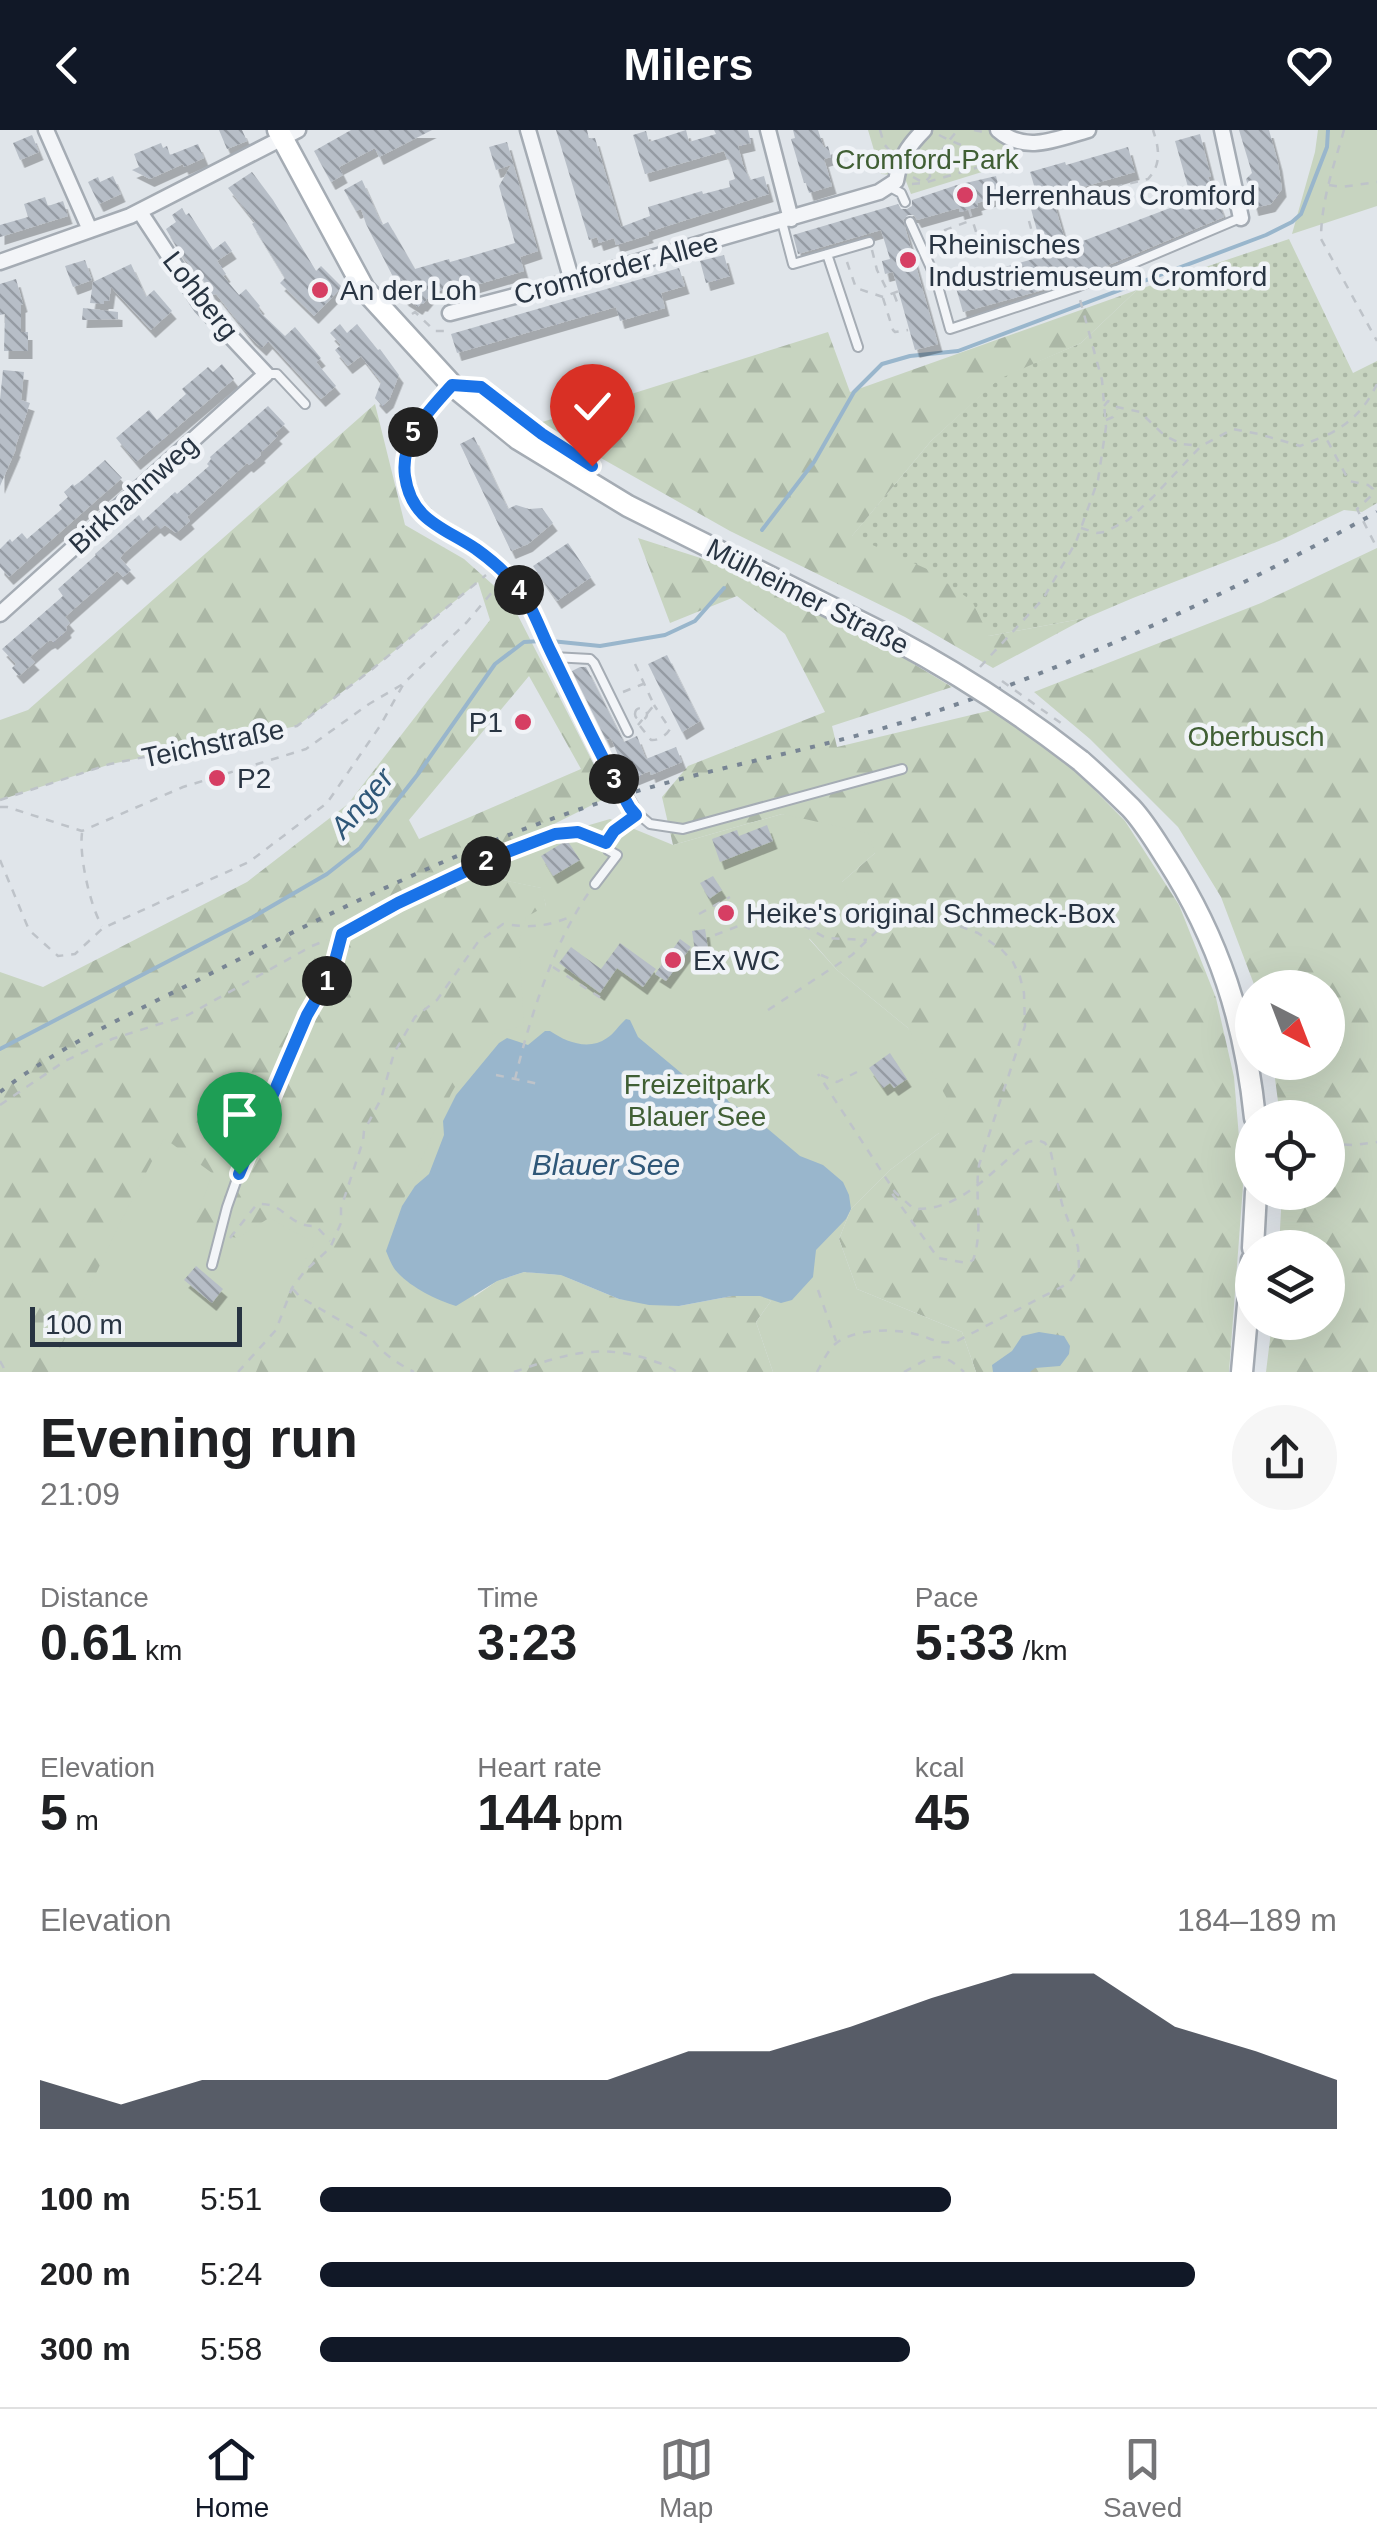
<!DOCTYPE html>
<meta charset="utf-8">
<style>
body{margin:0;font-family:Helvetica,sans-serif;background:#f6f6f6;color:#202124;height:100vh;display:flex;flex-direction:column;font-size:38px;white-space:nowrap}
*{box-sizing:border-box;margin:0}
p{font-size:32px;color:#757577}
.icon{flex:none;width:55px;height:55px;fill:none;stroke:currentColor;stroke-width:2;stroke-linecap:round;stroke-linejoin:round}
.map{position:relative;height:1242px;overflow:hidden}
.drawer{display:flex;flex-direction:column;background:#fff;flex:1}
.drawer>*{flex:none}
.needle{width:65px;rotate:138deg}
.buttons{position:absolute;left:1235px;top:840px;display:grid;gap:20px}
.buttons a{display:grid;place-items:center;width:110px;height:110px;border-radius:50%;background:#fff;box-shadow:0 10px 40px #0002;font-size:50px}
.scale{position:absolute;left:30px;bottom:25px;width:212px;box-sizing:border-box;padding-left:10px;border:5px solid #283442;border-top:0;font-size:28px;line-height:35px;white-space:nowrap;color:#283442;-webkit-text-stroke:8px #f0f3f7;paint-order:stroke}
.pin{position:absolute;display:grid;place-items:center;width:85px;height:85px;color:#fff;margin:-102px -42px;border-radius:50% 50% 50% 0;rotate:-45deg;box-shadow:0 0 10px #0007}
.pin .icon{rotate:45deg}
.km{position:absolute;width:50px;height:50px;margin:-25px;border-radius:50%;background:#222;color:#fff;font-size:28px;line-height:50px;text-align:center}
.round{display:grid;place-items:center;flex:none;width:105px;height:105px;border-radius:52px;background:#f6f6f6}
.summary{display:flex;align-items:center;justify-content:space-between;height:170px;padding:0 40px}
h1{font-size:55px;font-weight:800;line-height:75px}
.stats{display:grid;grid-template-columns:repeat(3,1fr);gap:15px;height:170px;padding:10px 40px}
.stats div{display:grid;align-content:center}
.stats b{font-size:50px;font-weight:800}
.stats small{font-size:28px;font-weight:400}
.stats p{font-size:28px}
.chart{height:280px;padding:20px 40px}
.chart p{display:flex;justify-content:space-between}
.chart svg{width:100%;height:180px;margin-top:10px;fill:#111827;opacity:.7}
ul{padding:0 40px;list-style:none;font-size:32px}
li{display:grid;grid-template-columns:160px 120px 1fr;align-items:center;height:75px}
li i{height:25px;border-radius:12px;background:#111827}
header{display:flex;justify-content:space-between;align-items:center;height:130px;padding:0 40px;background:#111827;color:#fff;font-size:45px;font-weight:800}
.menu{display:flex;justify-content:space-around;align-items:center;height:140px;border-top:2px solid #e0e0e0;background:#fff;font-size:28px;color:#757577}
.menu a{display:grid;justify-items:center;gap:5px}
.menu .on{color:#111827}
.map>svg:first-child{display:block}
.grass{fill:url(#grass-dots)}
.forest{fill:url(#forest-firs);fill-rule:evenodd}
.park{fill:#c7d4c0}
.water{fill:#99b6cc}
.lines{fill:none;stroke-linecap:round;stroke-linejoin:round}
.stream{stroke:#99b6cc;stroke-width:4}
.building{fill:url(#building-back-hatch);filter:url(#shadow)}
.lane-casing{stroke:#a5acb4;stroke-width:12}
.street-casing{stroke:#a5acb4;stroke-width:19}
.secondary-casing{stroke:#a5acb4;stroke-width:25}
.path{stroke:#bec3c9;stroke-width:2.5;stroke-dasharray:8 8;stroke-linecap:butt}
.lane{stroke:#f3f5f8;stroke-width:8}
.street{stroke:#f3f5f8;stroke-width:14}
.secondary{stroke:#fff;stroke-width:20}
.rail{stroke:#788594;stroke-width:4;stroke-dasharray:5 10;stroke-linecap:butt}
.secondary-bridge-casing{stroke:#a5acb4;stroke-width:25;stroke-linecap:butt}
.path-bridge{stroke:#bec3c9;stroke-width:2.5;stroke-dasharray:8 8;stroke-linecap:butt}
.secondary-bridge{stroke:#fff;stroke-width:20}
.route-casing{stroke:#fff;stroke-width:20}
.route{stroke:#1a73e8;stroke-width:12}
.poi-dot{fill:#d63e63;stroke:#f0f3f7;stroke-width:4}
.labels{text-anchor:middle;stroke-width:9;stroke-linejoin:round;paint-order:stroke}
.park-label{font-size:28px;fill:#405f34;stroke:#f0f3f7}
.poi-label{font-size:28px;fill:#283442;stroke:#f0f3f7;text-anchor:start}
.street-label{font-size:28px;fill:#283442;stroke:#f0f3f7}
.water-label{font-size:30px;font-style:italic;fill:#2f5778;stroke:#f0f3f7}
</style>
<header><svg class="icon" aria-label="back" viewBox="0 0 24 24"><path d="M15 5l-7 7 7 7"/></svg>Milers<svg class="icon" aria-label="heart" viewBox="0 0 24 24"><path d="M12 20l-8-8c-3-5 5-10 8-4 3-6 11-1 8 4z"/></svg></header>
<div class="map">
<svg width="1377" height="1242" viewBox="0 0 1377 1242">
<defs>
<pattern id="grass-dots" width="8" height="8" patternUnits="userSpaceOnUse" patternTransform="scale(2.5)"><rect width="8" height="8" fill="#c7d4c0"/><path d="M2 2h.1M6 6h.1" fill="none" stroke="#abb7a6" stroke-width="1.8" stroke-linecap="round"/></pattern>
<pattern id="forest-firs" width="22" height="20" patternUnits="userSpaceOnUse" patternTransform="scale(2.5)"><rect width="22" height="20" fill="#c7d4c0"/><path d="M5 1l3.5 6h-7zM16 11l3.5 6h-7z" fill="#abb7a6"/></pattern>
<pattern id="building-back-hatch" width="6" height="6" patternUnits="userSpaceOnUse" patternTransform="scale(2.5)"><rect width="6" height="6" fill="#b7bec7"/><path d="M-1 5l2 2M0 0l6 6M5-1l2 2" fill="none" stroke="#959ba3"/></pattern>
<filter id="shadow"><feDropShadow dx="4.5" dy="8" stdDeviation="0" flood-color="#0004"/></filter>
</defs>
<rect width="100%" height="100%" fill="#e0e5ea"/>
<path class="grass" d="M1289 109 1353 243 1377 231V373L1362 382 1344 380 1279 411 1133 468 1086 488 989 506 851 407 931 311 999 248 1081 213 1137 160Z"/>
<path class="forest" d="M1137 160 1081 213 999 249 931 311 852 406 927 439 972 471 989 506 1086 488 993 538 905 487 730 401 539 293 828 202 850 262Z
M375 274 405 395 464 429 510 470 610 666 500 721 479 745 542 758 546 776 474 1167 497 1151 524 1142 561 1145 619 1169 679 1176 732 1166H760L771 1171 756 1192 773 1242H0V842L43 857 247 752 348 674 490 490 478 452 370 541 297 596 111 634 0 670V590L28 580ZM529 546 581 639 419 709 409 690Z
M638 408 713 432 859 501 952 557 832 596 837 617 992 580 1069 634 1125 691 1179 775 1216 868 1234 947 1243 1056 1229 1242H976L962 1202 857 1159 839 1109 851 1079 890 1040 939 1003 908 898 837 840 809 808 842 752 875 723 782 684 673 715 662 667 688 636 825 582 785 504 737 466 670 493Z
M1377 418V1242H1266L1272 1193 1328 1192V1118L1279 1117 1282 1063 1328 1062V988L1280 987 1273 933 1328 932V858L1255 857 1221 767 1178 697 1090 609 1034 562 1261 473Z"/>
<path class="park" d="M868 0H1007L1011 33 911 64 904 46 881 44Z
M1318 0H1377V76L1292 104 1315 22Z
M782 684 868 703 875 723 842 752 851 777 809 809 837 840 908 898 950 974 939 1003 890 1040 851 1079 839 1109 857 1159 962 1202 976 1242H773L756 1192 771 1171C733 1154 689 1180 650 1175 606 1171 569 1137 524 1142 500 1145 478 1165 456 1176 437 1170 412 1158 398 1143 392 1137 389 1128 386 1121L401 1075 451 964 476 919 493 904 524 895 519 812 526 787 546 776 541 758 478 745 477 742 500 721 554 701 566 698H579L610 689 673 715Z
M164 1008 212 1043 193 1099 237 1108 269 1088 315 1113 297 1144 256 1242H49L119 1095Z"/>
<path class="water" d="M626 889 630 890 638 907 692 952 700 954 714 950 729 972 755 988 800 1026 823 1035 843 1052 849 1065 851 1079 846 1089 816 1120 813 1147 792 1170 781 1173 760 1166H732L679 1176 649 1175 619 1169 561 1145 524 1142 497 1151 456 1176C437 1170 412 1158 398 1143 392 1137 389 1128 386 1121L402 1076 415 1056 429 1044 444 1005 443 991 456 965 499 913 507 908 528 915 545 901H550C566 912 589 921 607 908 614 904 619 895 626 889Z
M1039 1202 1064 1206 1070 1216 1069 1224 1060 1236 1035 1238 1030 1242H993L992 1235 1012 1221 1022 1206Z"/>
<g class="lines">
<path class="stream" d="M762 400 814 332 854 262 882 234 910 226 958 221 1266 105 1292 92 1301 84 1327 17 1328 0
M551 511 600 516 665 505 695 491 724 458
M0 919 253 787 327 744 360 718 418 644 495 534 524 512 541 511"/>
</g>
<path class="building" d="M219 0H242L247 11 227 19Z
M351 0H432L379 27 375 18 339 37 343 45 331 52 314 21Z
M556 0H587L589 9 595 8 621 97 650 86 648 77 702 61 703 64 730 57 729 51 735 49 729 29H727L724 21 645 44 633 5 646 1 649 12 686 0 689 12 716 4 714 0H748L751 13 738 16 743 35 750 50 764 46 769 64 648 102 649 105 616 115 614 108 599 113 597 107 589 110Z
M793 0H818L824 18 828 16 831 27 824 29 832 56 809 63 806 53H804L791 9 795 8Z
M1239 0H1269L1278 33 1282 59 1271 74 1254 78 1246 49 1252 43Z
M1200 4 1211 47H1208L1224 87 1099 139 1046 152 1048 158 1043 160 963 182 954 151 1044 126 1031 79V74L1039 72 1030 42 1065 32 1066 35 1128 17 1135 42 1052 66 1067 117 1186 72 1190 64 1175 11Z
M32 5 39 22 20 30 13 13Z
M507 12 538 121 520 127 524 141 455 161 454 156 432 163 423 174 421 173 418 177 404 168 366 94 361 79 356 81 344 60 362 50 382 95 388 92 415 139 449 129 450 132 468 127 515 113 499 56 511 35 496 40 489 17Z
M161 13 163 18 167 16 170 25 198 14 204 28 184 37 183 34 150 49 132 40 139 37 134 24Z
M252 42 273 70 316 141 321 136 342 157 314 186 280 153 285 148 252 94 255 92 228 58Z
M113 46 121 64 99 74 88 52 98 47 100 52Z
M996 46 1001 66 977 73 978 77 960 82 959 78 917 90 914 85H908L903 90 938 214 915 220 893 142 885 144 882 131 890 129 881 100 798 124 793 105 898 74 901 79H907L912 76V70L957 55Z
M45 67 48 76 63 71 68 86 0 107V95L28 87 24 74Z
M182 78 186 85 189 83 213 120 225 111 232 121 217 131 226 144 223 146 239 165 246 159 260 176 258 178 262 184 285 206 295 197 321 228 316 232 336 256 321 269 268 211 262 218 250 207 216 164 213 165 197 140 194 141 180 123 166 99 176 92 172 85Z
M724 125 730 146 706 153 700 131Z
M85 130 92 150 73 157 65 136Z
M131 134 146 167 154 160 172 181 151 200 111 157 109 171H104V174L90 173 93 152Z
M679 138 685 156 661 163 665 178 620 191 616 177 457 223 451 204Z
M16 149 23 174 21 175V202H28V221H4L5 184 0 185V154Z
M83 178 118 182V189L82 190Z
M340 194 347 203 357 194 378 220 380 219 399 245 389 270 382 276 375 268 381 252 361 226 348 236 335 220 341 215 330 203Z
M222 234 234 249 136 332 116 308 149 280 157 290 186 264 182 259 208 237 213 242Z
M3 240 24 242 21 270 30 273 15 318 16 319 0 356V270Z
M268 276 285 294 275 303 278 306 260 323 261 325 249 335 247 333 187 387 190 391 176 403 165 395 160 399 156 395 124 423 120 428 131 440 123 447 117 441 65 487 70 493 66 497 67 500 53 512 51 510 47 512 30 527 35 532 19 546 12 538 16 534 2 519 63 466 58 459 96 425 95 424 139 385 143 391 175 362 177 364 209 336 207 334 211 329 210 327Z
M474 307 508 379 516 375 529 379 542 378 553 393 528 414 511 421 460 314Z
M105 330 122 348 9 447 0 437V419L10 409 12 412 22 403 27 409 62 379 59 375 68 367 64 362 73 354 74 356 81 351Z
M568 413 591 447 557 471 533 436Z
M667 525 700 591 682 602 648 534Z
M580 537H586L624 612 637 606 646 629 676 617 682 632 651 645 650 641 628 650 611 608 606 610 572 541Z
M767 695 773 711 720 732 712 709 737 700 739 706Z
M567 710 580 730 553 746 541 726Z
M713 746 722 760 709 769 700 753Z
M705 799 708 818 695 821 692 801Z
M680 809 691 817 666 851 655 844Z
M620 813 656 839 643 857 617 838 600 863 559 833 571 817 601 839Z
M890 923 907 949 894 958 890 953 883 958 869 938Z
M196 1136 223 1159 212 1173 184 1150Z"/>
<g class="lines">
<g class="lane-casing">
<path id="lane" d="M888 56 901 63 905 72
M782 92 793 134 869 112
M910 92 936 149 950 199 1077 157 1240 88
M827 124 858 217
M266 244H277L305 274
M553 527 590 529 594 533 628 602
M631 678 650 694 683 699 902 639
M606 713 614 701 636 685
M212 1135 227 1077 239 1043 307 885 332 842 342 804 398 773 502 724 567 702C581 702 594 706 606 713L608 720 617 725 595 754"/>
</g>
<g class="street-casing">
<path id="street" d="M46 0 90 100
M528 0 572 151
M768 0 791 89
M998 0C1025 24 1056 9 1088 0
M1222 0 1241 88
M0 132 130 86 298 0
M450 183 572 151 879 62 896 51C900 28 908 16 924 0
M452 255C428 281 400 308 405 346 411 390 445 398 476 419 490 429 504 442 516 455 532 474 540 500 551 522 577 575 601 628 631 678
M0 484 266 244 202 176 140 82"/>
</g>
<g class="secondary-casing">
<path id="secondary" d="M278 0 364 159 452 255 518 309 628 376 892 508
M1081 631C1098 646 1115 662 1131 678 1145 693 1156 712 1167 729 1219 810 1245 891 1255 988
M1253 1118 1256 1062
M1242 1242 1252 1130"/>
</g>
<path class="path" d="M880 0 884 14 890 21
M974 0 983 2
M1344 0C1334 35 1321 71 1321 109L1377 211
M939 5C957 15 975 17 988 34L992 33
M994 32 1006 21
M913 47 924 53C936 40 926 53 932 37 935 29 952 6 958 0
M912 54 924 53 986 35
M1329 55 1342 57 1377 52
M1054 64 1063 70 1148 49C1162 34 1159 18 1153 0
M1024 73 1037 69
M969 79 977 105
M1029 91 1038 124 1043 128
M929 106 972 90
M872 120 877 140 889 164
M847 132 856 158 883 167 899 161
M894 164 897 172 900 173
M883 168 893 200 895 202 908 200
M412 184 415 182 435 201H446L448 199
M1377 254C1365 279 1350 294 1325 306L1349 351 1368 355 1373 359 1371 366 1357 379 1377 418
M1104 276 1108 271 1117 277 1140 282 1165 306 1182 314 1200 316
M520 287 534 297
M1106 290 1113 287 1117 279
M1081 398 1097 403 1105 402 1128 390 1153 367 1201 316 1233 299 1259 304 1300 316 1325 306
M635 534 654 575 638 595
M980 537 1043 469 1076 412 1098 350 1106 297 1102 250 1079 166
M623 562 643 554
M635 584a6 6 0 1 1 12 0a6 6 0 1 1-12 0Z
M640 596 651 610C658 611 667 605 670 599L654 575
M0 670 110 634 297 596 370 541 486 445
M0 677H7L82 701 183 657 306 619 369 574 403 554 467 492 499 454
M82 703C79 726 90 776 102 796
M0 730 29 800 58 826 75 824 103 798 249 732 327 673 380 596 403 555
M699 784 730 767
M715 805 777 781 826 808 867 810
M553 837 601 868
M768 880 852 825 881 797 906 786 921 784 954 794 978 803 1002 820 1013 832 1020 847 1024 863 1025 896 979 1035C974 1067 984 1100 973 1130L967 1133 938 1128 891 1062H894
M496 945 539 954
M821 945 837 952 857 942
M515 949C529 890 554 811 590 761
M0 975 65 931 112 909 188 885 312 816 327 810
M1328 1014 1355 1015 1377 1012
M230 1108 257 1074C286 1072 287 1097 316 1096L330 1111
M293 1159 300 1167 372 1209C383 1224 397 1233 414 1242
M818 1160 836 1211
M0 1231 6 1242
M238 1242 276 1200 292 1158 304 1142 330 1118 341 1093V1078L363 1011 364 1001 381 969 394 923 415 887 437 870 478 812 503 794C533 798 544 797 573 786
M514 1242C563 1225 597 1213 648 1229 658 1233 668 1235 677 1242
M817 1242C822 1233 827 1222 834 1215 852 1198 897 1198 919 1205 935 1210 941 1215 957 1211L1069 1153 1079 1138 1078 1117 1062 1074 1051 1023 1045 1013 1038 1010 1028 1012C993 1039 962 1081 914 1079L895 1062 818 944
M904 1242C930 1228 939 1217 964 1242"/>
<use href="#lane" class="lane"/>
<use href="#street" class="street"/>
<use href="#secondary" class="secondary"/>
<path class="rail" d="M0 962C64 913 139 880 210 844 342 777 476 710 618 667 716 636 818 620 916 588 1076 536 1231 463 1377 382"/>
<g class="secondary-bridge-casing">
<path id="secondary-bridge" d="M892 508C960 544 1021 584 1081 631"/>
</g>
<path class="path-bridge" d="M1002 551 1065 596"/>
<use href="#secondary-bridge" class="secondary-bridge"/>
</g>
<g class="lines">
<g class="route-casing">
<path id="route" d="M239 1044 307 885 332 842 342 804 398 773 502 724 555 704 578 702 606 713 614 701 636 685 630 678C601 628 577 575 551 522 540 500 532 474 516 455 505 442 490 429 476 419 445 398 411 391 405 346 400 308 429 281 452 255L481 257 542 304 592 336"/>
</g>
<use href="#route" class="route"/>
</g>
<g class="poi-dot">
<circle cx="965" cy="65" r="10"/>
<circle cx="908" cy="130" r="10"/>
<circle cx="320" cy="160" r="10"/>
<circle cx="523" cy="592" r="10"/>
<circle cx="217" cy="648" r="10"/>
<circle cx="726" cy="783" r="10"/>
<circle cx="673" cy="830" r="10"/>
</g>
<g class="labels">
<g class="park-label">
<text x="927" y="39">Cromford-Park</text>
<text x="1256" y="616">Oberbusch</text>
<text x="697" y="964">Freizeitpark<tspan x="697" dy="32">Blauer See</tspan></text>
</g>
<g class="poi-label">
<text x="985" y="75">Herrenhaus Cromford</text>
<text x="928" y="124">Rheinisches<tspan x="928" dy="32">Industriemuseum Cromford</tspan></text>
<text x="340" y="170">An der Loh</text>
<text x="503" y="602" text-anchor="end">P1</text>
<text x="237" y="658">P2</text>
<text x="746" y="793">Heike's original Schmeck-Box</text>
<text x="693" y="840">Ex WC</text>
</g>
<g class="street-label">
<text transform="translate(616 138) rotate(-15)" y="10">Cromforder Allee</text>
<text transform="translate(201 165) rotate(52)" y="10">Lohberg</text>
<text transform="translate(133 364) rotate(-42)" y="10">Birkhahnweg</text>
<text transform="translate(808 466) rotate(27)" y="10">Mülheimer Straße</text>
<text transform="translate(213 613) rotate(-12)" y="10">Teichstraße</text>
</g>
<g class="water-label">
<text transform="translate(362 673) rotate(-50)" y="10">Anger</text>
<text x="606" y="1045">Blauer See</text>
</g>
</g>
</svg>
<div class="buttons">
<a><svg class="needle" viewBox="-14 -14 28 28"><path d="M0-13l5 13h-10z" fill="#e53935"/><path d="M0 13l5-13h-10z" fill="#757577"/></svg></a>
<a><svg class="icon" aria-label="locate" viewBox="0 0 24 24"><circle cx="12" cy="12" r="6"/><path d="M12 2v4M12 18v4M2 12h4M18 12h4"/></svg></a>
<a><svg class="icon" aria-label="layers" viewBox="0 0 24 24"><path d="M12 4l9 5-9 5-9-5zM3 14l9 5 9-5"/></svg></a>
</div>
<div class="scale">100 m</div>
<div class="pin" style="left:239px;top:1044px;background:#1e9e55"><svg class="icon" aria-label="arrive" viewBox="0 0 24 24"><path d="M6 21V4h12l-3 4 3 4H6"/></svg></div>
<div class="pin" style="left:592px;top:336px;background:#d93025"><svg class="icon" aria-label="check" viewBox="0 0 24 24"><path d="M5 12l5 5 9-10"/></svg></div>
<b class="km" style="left:327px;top:851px">1</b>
<b class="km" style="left:486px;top:731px">2</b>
<b class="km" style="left:614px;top:649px">3</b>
<b class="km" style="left:519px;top:460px">4</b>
<b class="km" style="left:413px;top:302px">5</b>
</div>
<section class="drawer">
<div class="summary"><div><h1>Evening run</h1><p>21:09</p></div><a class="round"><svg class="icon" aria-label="share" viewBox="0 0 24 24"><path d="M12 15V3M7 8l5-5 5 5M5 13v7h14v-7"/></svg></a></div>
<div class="stats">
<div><p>Distance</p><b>0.61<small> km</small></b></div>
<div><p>Time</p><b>3:23</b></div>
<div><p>Pace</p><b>5:33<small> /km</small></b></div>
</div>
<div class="stats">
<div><p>Elevation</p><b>5<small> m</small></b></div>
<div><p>Heart rate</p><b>144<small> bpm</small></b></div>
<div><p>kcal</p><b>45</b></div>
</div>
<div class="chart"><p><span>Elevation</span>184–189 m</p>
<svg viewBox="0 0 160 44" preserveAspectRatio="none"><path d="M0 44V32L10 38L20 32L30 32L40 32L50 32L60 32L70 32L80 25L90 25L100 19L110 12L120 6L130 6L140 19L150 25L160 32V44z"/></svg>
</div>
<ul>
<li><b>100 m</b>5:51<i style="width:62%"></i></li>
<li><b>200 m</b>5:24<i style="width:86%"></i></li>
<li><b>300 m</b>5:58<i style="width:58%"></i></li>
</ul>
</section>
<nav class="menu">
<a class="on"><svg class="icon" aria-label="home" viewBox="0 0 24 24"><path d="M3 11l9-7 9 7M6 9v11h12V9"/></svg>Home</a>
<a><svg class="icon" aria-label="map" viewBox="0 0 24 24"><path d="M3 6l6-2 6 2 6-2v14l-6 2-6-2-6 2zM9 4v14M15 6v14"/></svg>Map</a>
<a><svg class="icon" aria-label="saved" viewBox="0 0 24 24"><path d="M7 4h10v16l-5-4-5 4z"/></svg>Saved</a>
</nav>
